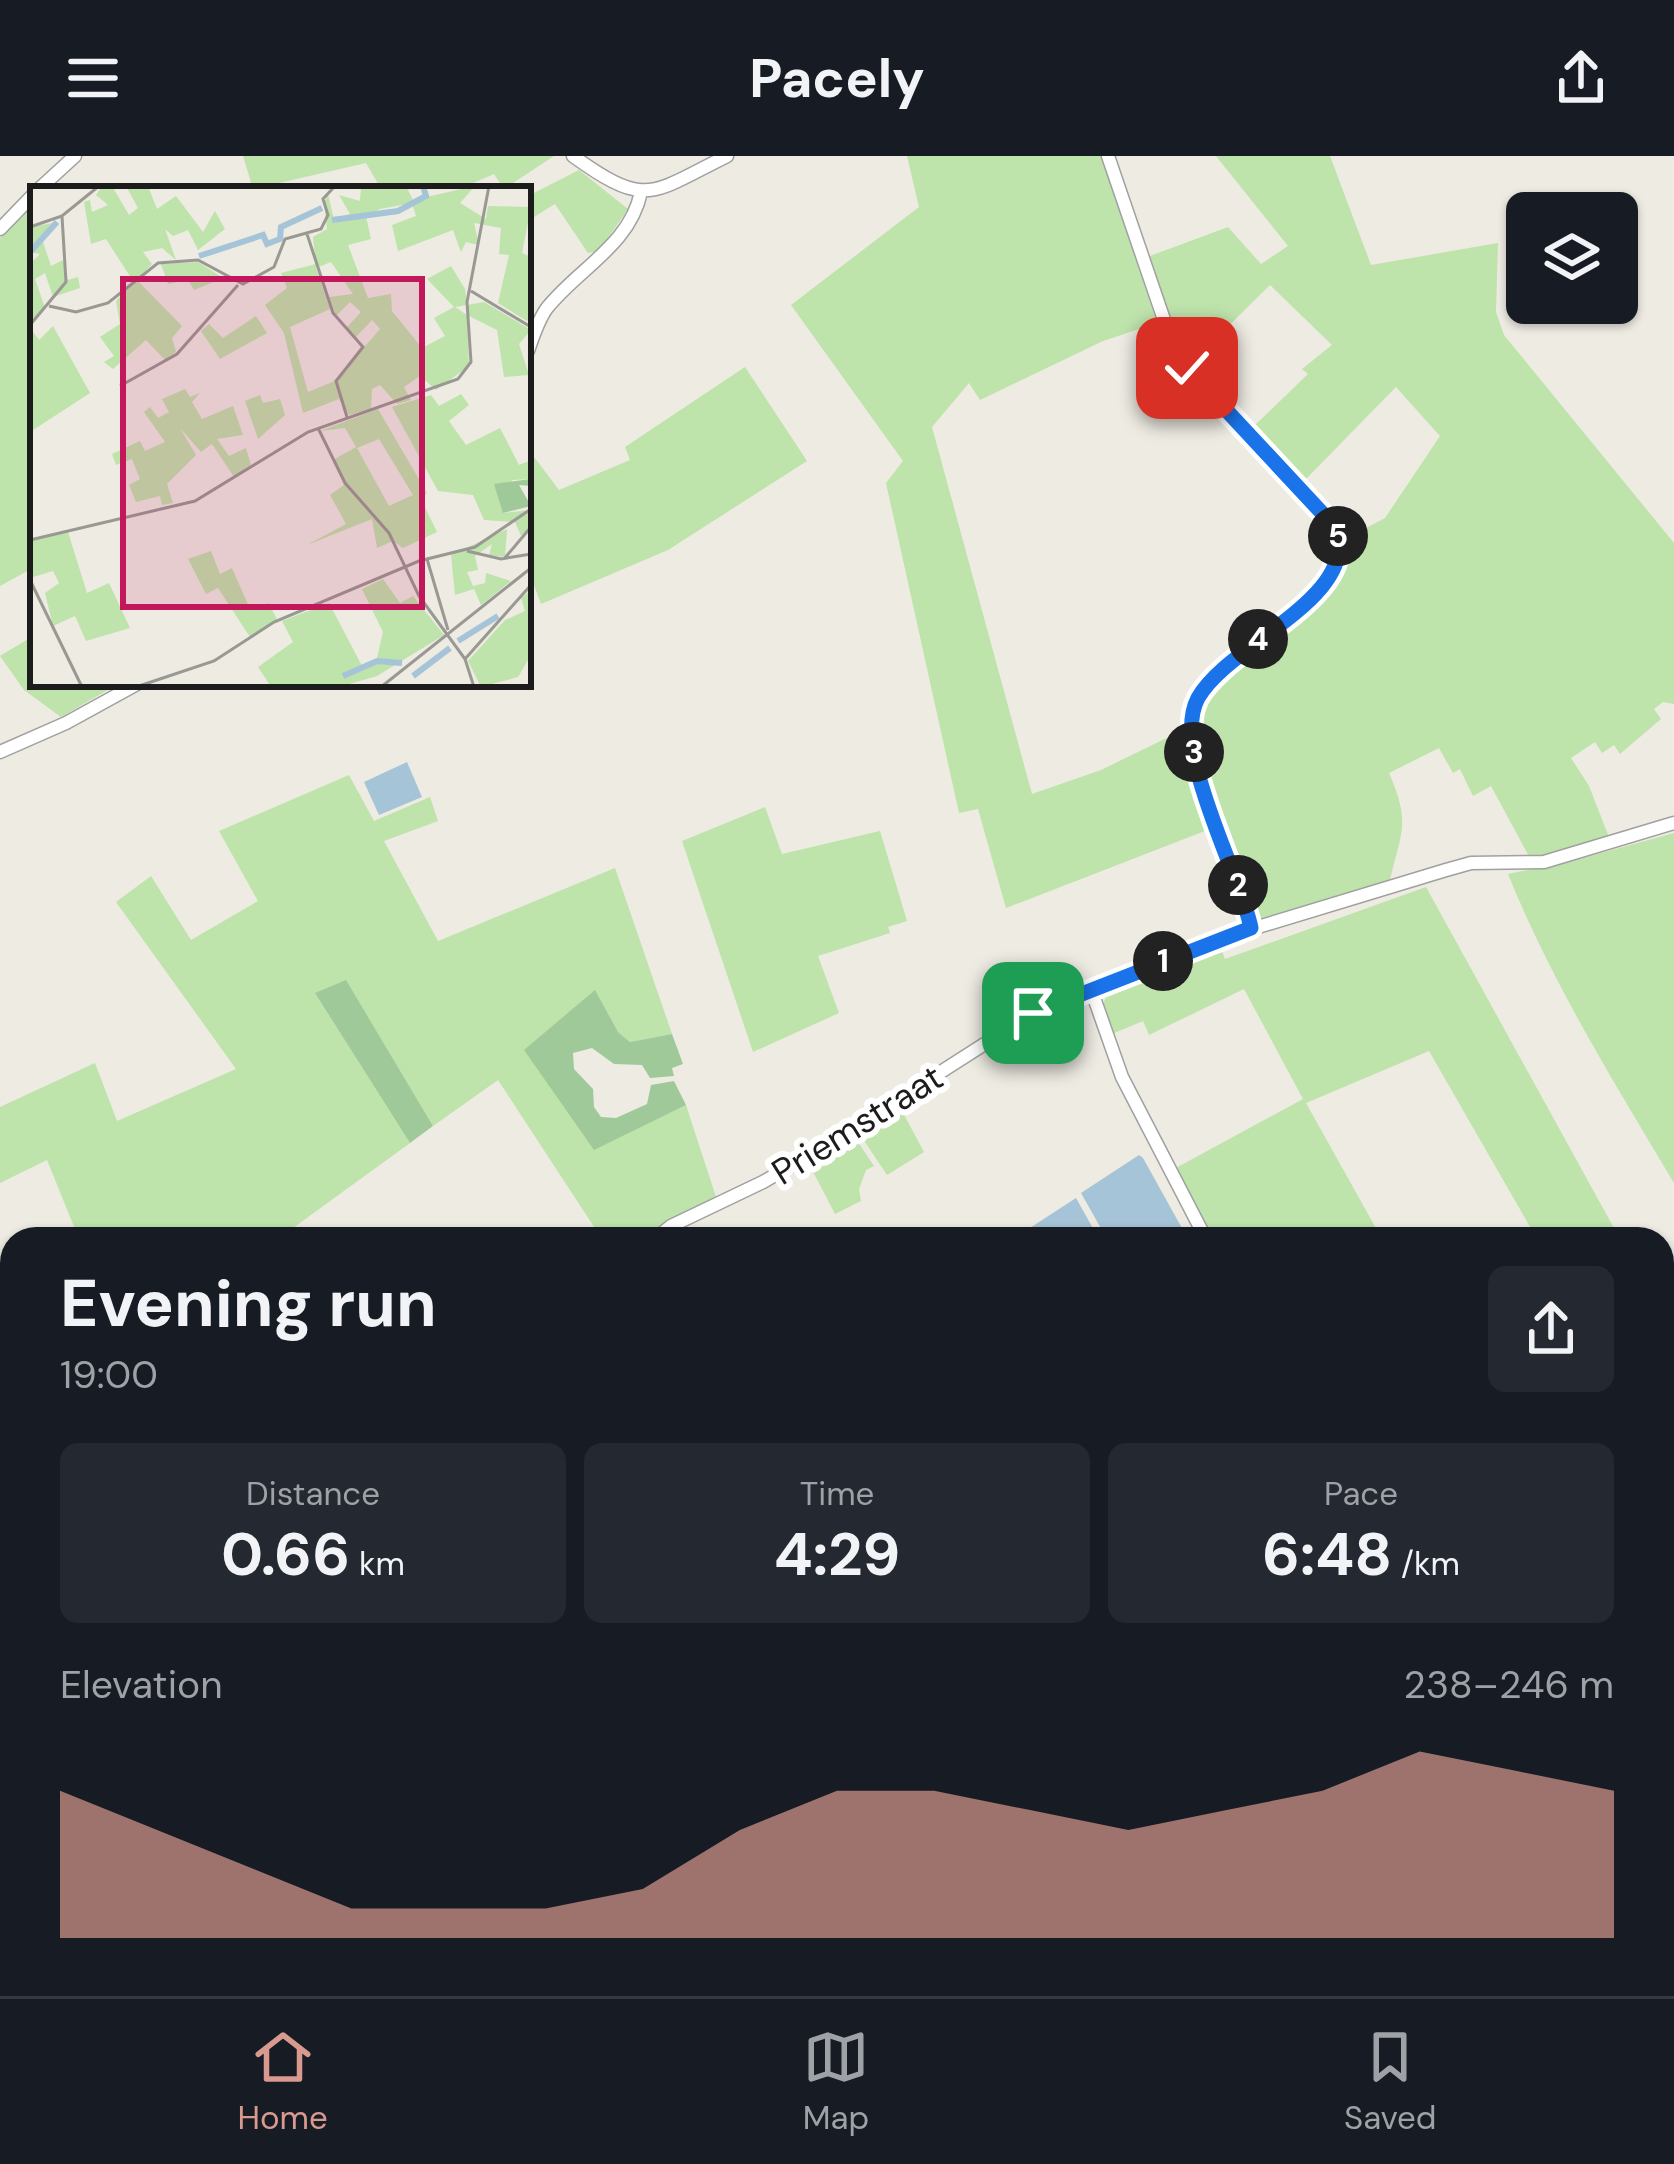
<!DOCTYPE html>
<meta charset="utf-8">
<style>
body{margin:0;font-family:"DM Sans",sans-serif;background:#242831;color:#f1f3f6;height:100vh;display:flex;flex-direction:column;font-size:45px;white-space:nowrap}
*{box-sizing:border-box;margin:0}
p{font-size:39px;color:#9ea1a6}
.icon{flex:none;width:66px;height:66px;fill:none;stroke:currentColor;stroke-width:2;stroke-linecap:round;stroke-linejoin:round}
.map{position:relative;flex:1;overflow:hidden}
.panel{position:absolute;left:0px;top:1071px;width:1674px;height:771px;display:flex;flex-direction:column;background:#171b24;border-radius:36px 36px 0 0;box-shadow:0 3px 9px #0004}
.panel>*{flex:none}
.fabs{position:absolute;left:1506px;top:36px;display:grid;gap:24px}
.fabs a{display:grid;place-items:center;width:132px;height:132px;border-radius:18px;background:#171b24;box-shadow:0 3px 9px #0004;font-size:60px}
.pin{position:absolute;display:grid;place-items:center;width:102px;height:102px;color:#fff;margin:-51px;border-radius:24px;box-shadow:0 6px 18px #0006}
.km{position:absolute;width:60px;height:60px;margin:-30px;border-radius:50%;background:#222;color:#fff;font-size:33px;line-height:60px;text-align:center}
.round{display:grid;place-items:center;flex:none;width:126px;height:126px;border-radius:18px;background:#242831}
.summary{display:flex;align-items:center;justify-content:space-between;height:204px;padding:0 60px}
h1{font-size:66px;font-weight:700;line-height:90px}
.metrics{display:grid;grid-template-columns:repeat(3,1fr);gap:18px;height:204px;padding:12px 60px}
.metrics div{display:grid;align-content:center;border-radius:18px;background:#242831;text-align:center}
.metrics b{font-size:60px;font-weight:700}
.metrics small{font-size:33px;font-weight:400}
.metrics p{font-size:33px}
.chart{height:336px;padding:24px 60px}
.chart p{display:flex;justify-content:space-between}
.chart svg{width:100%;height:216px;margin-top:12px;fill:#d8998e;opacity:.7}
header{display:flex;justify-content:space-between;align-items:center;height:156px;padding:0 60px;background:#171b24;font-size:54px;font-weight:700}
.tab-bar{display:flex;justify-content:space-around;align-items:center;height:168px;border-top:3px solid #363941;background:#171b24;font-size:33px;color:#9ea1a6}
.tab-bar a{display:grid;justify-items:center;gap:6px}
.tab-bar .on{color:#d8998e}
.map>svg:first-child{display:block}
.grass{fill:#bee3ab}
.forest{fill:#a0c99a}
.water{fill:#a6c4d7}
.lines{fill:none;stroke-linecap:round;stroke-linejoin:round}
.minor-casing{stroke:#a0a0a0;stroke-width:15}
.minor{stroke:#fff;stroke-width:12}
.route-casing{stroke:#fff;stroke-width:24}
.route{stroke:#1a73e8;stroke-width:15}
.labels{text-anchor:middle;stroke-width:12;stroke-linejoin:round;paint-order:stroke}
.street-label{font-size:36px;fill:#1c1c1c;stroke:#fff}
.inset-river{fill:none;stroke:#a6c4d7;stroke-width:6}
.inset-road{fill:none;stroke:#999893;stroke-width:3}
.view{fill:#c2185b;fill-opacity:0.15;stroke:#c2185b;stroke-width:6}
.inset-edge{fill:none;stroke:#1c1c1c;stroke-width:6}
</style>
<header><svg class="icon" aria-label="menu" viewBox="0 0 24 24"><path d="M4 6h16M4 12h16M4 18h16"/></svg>Pacely<svg class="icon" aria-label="share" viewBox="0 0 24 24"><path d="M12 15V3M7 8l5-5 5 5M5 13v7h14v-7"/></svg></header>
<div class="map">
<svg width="1674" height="1840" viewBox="0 0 1674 1840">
<rect width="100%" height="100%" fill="#edebe2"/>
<path class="grass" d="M243 0H554L504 33 494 18 459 33H381L366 7 253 33Z
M907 0H1101L1157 167 1103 185 980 244 969 227 932 271 1032 638 1101 614 1183 574 1210 673 1006 752 978 653 959 657 886 327 903 305 791 149 919 51Z
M1216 0H1330L1371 109 1498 87 1496 156 1504 179 1674 387V548L1663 546 1654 553 1661 563 1620 598 1614 589 1602 597 1595 586 1571 602 1589 630 1609 681 1531 704 1491 630 1473 640 1460 613 1453 617 1439 592 1389 617C1412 669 1400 677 1389 729L1264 766 1255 757C1239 717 1192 610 1195 571 1203 485 1344 472 1347 382L1385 362 1440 280 1396 231 1303 326 1251 273 1308 218 1302 213 1332 189 1270 129 1191 207C1169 176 1163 137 1150 100L1228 71 1261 108 1288 90Z
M579 14 628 53 599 95 588 97 555 48 534 61 528 57V40Z
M33 46V412L0 430V82Z
M745 211 807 305 668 394 541 448 528 413V293L559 334 630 304 625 291Z
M33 480V528H118L61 561 24 534 0 500Z
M349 619 374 665 430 641 438 665 384 685 438 785 615 712 672 878 630 886 618 876 549 873 594 993 686 949 717 1044 650 1083H602L498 924 433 970 346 825 316 838 410 987 293 1072 300 1083H79L47 1004 0 1027V951L95 907 117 965 236 913 116 746 151 720 191 784 258 745 219 675Z
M765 651 782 698 880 675 907 765 888 771 890 777 818 800 839 857 753 896 682 685Z
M1674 677V1027C1614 926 1552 827 1508 718L1572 705Z
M1426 731 1620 1083H1537L1429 895 1306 947 1382 1083H1211L1174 1013 1303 943 1244 833 1149 879 1143 865 1112 878 1102 851 1107 838 1221 793 1225 803Z
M901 953 924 996 887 1019 859 977Z
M854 980 874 1010 866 1014 859 1033 861 1045 835 1058 809 1008Z
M1662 1151 1674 1165V1221L1664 1228 1674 1246V1444L1662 1449Z
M1385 1830H1655L1661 1840H1390Z"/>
<path class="forest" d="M346 824 433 970 410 987 315 837Z
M595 834 618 876 630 886 672 878 683 908 672 912 674 920 650 922 642 909 614 908 592 892 573 897 574 913 593 933 594 951 601 961 616 962 647 948 651 929 674 925 686 949 594 994 524 894Z"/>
<path class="water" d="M407 606 422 641 379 659 364 626Z
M1139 999 1143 1002 1188 1083H1107L1081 1037Z
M1076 1042 1099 1083 1016 1081Z"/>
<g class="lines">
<g class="minor-casing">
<path id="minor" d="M573 0C647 53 650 38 727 0
M1108 0 1174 193 1336 372C1346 399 1336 416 1318 437 1279 467 1197 515 1190 567 1187 597 1210 656 1220 685 1231 715 1245 742 1251 773
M39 33 75 0
M0 73 33 39
M528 195C533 181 538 164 547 152 579 112 630 89 641 36
M0 596 66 567 137 528
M1092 836 1122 921 1206 1083
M655 1083 671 1070 763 1026 836 983 1033 857 1225 781 1446 714 1471 707 1544 706 1674 667
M0 1333 12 1330
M1662 1581 1674 1576
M1662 1785 1674 1805
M1068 1840 1091 1830"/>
</g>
<use href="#minor" class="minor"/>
</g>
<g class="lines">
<g class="route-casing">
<path id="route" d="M1033 857 1251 772C1240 716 1170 594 1198 542 1229 487 1361 442 1336 372L1187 212"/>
</g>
<use href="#route" class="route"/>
</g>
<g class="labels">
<g class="street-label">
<text transform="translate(857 968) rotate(-32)" y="13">Priemstraat</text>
</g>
</g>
<g transform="translate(30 30)">
<rect width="501" height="501" fill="#edebe2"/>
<path d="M72 0H82L99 29 108 22 96 0H118L127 23 146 10 173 46 185 25 195 43 168 64 158 44 143 50 135 43 146 74 132 62 113 66 122 78 107 94 152 140 142 152 146 166 135 174 116 154 83 183 74 176 84 170 70 151 90 138 86 115 103 95 76 53 61 58 54 16 60 14 62 26 78 19 66 9ZM331 0H376L383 14 445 0 430 17 456 33 458 20 501 21 492 67 501 71V129L497 135 468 117 479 69 469 68 471 42 444 37 449 59 436 56 431 66 423 44 368 65 362 39 386 30 382 17 350 23 336 30 341 53 318 59 338 112 361 108 362 125 392 162 415 150 404 132 424 121 397 93 421 80 435 103 437 119 425 121 437 129 439 180 406 204 390 190 374 201 381 214 367 218 350 199 342 203 341 223 319 229 309 213 273 227 254 147 235 119 257 102 251 87 286 78 283 51 297 43 294 17 298 8 304 34 320 28 309 9 330 15ZM301 76 323 108 299 111 306 130 320 116 331 126 317 141 326 151 342 134 350 143 305 195 278 206 260 141 300 123 286 82ZM28 36 12 53 21 80 33 74 38 94 48 91 50 102 23 111 15 87 5 93 15 122 0 137V78L10 68 0 66V41ZM168 76 193 92 164 104 158 94 138 98 131 78ZM454 116 501 144 489 158 499 189 474 191 467 144 439 130 437 119ZM226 130 237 147 190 173 171 145 179 138 193 152ZM23 140 60 207 0 246V142L9 154ZM155 203 160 211 170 207 162 216 172 233 203 220 213 249 187 253 199 270 216 262 221 279 204 291 182 258 171 266 150 242 166 269 137 298 143 317 132 319 130 310 106 316 99 299 110 293 102 273 86 279 82 268 110 255 115 265 135 256 114 226 120 221 128 232 139 226 132 213ZM431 208 439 219 419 235 436 259 470 242 489 279 499 275 501 293 482 294 473 327 501 324V340L491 350 485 336 454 334 443 309 408 305 362 221 401 209 409 220ZM230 209 233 217 250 213 255 229 228 253 215 215ZM348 223 397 307 391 313 407 346 373 362 363 355 347 362 342 333 277 359 316 338 300 309 314 299 303 274 326 261 315 242 290 245ZM349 253 383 309 359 320 327 262ZM477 343 475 371 459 369 462 358 445 370 448 384 437 386 443 400 455 397 456 387 481 395 451 419 444 403 425 409 421 369ZM38 346 57 407 79 397 100 442 56 455 45 430 23 440 15 407 29 397 23 385 0 392V355ZM181 365 190 388 202 382 220 423 238 417 247 433 220 451 188 402 176 408 158 373ZM353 393 370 417 383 410 414 449 347 490 309 501H241L228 481 263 456 252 435 299 417 332 480 346 476 353 446 332 403ZM500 405 501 469 488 491 451 501 438 475 475 434 495 425 491 412Z" fill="#bee3ab" fill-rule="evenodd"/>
<path d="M501 293V300L489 299 501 320 473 327 464 298Z" fill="#a0c99a"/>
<path class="inset-river" d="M302 34 368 25 396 10 393 0M0 66 27 36M169 70 233 49 237 58 250 53 251 41 292 22M428 455 468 430M313 490 347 475 372 477M383 490 420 462"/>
<path class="inset-road" d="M0 41 32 30 69 0M277 48 303 127 333 161 306 195 317 231M441 105 501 141M19 120 46 126 78 117 128 77 168 74 213 98 244 81 255 53 291 43 298 29 293 13 305 0M0 139 36 96 32 30M90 200 147 168 208 99M288 242 315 297 359 347 389 410 435 473 444 501M0 354 165 315 278 246 428 193 441 176 437 116 459 0M437 365 471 373 501 368M397 373 418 444M474 373 501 341M0 394 52 501M435 473 501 399M106 501 184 475 244 436 389 375 445 361 501 323M351 501 501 382"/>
<path class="view" d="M93 93H392V421H93Z"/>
<rect width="501" height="501" class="inset-edge"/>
</g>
</svg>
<div class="fabs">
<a><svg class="icon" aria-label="layers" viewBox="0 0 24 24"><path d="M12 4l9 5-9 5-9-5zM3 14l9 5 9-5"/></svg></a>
</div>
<div class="pin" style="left:1033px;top:857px;background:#1e9e55"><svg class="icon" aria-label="arrive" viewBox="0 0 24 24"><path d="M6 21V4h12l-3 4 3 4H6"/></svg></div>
<div class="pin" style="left:1187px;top:212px;background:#d93025"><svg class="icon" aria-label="check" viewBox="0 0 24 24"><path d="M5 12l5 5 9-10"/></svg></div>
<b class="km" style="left:1163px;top:805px">1</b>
<b class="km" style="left:1238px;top:729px">2</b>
<b class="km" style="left:1194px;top:596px">3</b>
<b class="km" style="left:1258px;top:483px">4</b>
<b class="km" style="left:1338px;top:380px">5</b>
<section class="panel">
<div class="summary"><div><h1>Evening run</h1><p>19:00</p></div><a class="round"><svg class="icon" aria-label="share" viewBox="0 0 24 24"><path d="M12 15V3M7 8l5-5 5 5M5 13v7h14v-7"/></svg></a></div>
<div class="metrics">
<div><p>Distance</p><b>0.66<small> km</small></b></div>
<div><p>Time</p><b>4:29</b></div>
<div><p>Pace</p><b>6:48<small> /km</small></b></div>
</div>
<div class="chart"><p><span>Elevation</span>238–246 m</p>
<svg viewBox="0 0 160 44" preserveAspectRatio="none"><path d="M0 44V14L10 22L20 30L30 38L40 38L50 38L60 34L70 22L80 14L90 14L100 18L110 22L120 18L130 14L140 6L150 10L160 14V44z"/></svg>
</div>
</section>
</div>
<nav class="tab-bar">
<a class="on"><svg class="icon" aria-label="home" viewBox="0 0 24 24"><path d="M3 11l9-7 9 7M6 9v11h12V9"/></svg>Home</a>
<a><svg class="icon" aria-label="map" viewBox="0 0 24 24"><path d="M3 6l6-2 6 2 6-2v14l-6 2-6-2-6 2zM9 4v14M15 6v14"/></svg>Map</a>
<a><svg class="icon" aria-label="saved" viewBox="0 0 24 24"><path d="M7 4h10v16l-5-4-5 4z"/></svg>Saved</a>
</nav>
